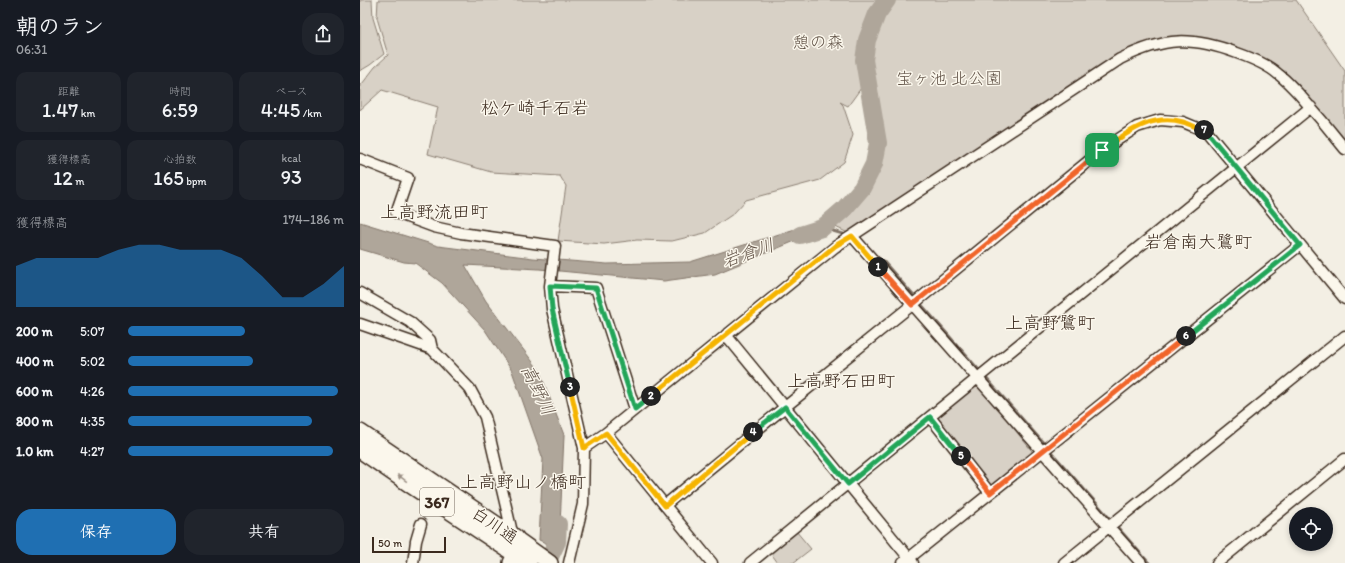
<!DOCTYPE html>
<html lang="ja">
<meta charset="utf-8">
<style>
body{margin:0;font-family:Itim,"Klee One",sans-serif;background:#20242c;color:#f1f3f6;height:100vh;display:flex;flex-direction:column;font-size:15px;white-space:nowrap}
*{box-sizing:border-box;margin:0}
p{font-size:13px;color:#9ea1a6}
.icon{flex:none;width:22px;height:22px;fill:none;stroke:currentColor;stroke-width:2;stroke-linecap:round;stroke-linejoin:round}
.map{position:relative;flex:1;overflow:hidden}
.sheet{display:flex;flex-direction:column;background:#171b24;width:360px}
.sheet>*{flex:none}
.fabs{position:absolute;left:929px;top:507px;display:grid;gap:8px}
.fabs a{display:grid;place-items:center;width:44px;height:44px;border-radius:50%;background:#171b24;box-shadow:0 2px 6px #0003;font-size:20px}
.scale{position:absolute;left:12px;bottom:10px;width:74px;box-sizing:border-box;padding-left:4px;border:2px solid #3b2a1e;border-top:0;font-size:11px;line-height:14px;white-space:nowrap;color:#3b2a1e;-webkit-text-stroke:3px #fbf7ec;paint-order:stroke}
.pin{position:absolute;display:grid;place-items:center;width:34px;height:34px;color:#fff;margin:-17px;border-radius:8px;box-shadow:0 2px 6px #0006}
.km{position:absolute;width:20px;height:20px;margin:-10px;border-radius:50%;background:#222;color:#fff;font-size:11px;line-height:20px;text-align:center}
.round{display:grid;place-items:center;flex:none;width:42px;height:42px;border-radius:16px;background:#20242c}
.overview{display:flex;align-items:center;justify-content:space-between;height:68px;padding:0 16px}
h1{font-size:22px;font-weight:600;line-height:30px}
.figures{display:grid;grid-template-columns:repeat(3,1fr);gap:6px;height:68px;padding:4px 16px}
.figures div{display:grid;align-content:center;border-radius:10px;background:#20242c;text-align:center}
.figures b{font-size:20px;font-weight:600}
.figures small{font-size:11px;font-weight:400}
.figures p{font-size:11px}
.chart{height:112px;padding:8px 16px}
.chart p{display:flex;justify-content:space-between}
.chart svg{width:100%;height:72px;margin-top:4px;fill:#1f6fb2;opacity:.7}
.primary-button{display:flex;gap:8px;margin-top:auto;padding:8px 16px}
.primary-button a{flex:1;height:46px;border-radius:16px;background:#1f6fb2;color:#fff;font-size:16px;font-weight:600;line-height:46px;text-align:center}
.primary-button a+a{background:#20242c;color:#f1f3f6}
ul{padding:0 16px;list-style:none;font-size:13px}
li{display:grid;grid-template-columns:64px 48px 1fr;align-items:center;height:30px}
li i{height:10px;border-radius:5px;background:#1f6fb2}
main{display:flex;flex:1;min-height:0}
.map>svg:first-child{display:block}
.green{fill:#d8d1c6;stroke:#8a7e72}
.water{fill:#afa69a;stroke:#817468}
.lines{fill:none;stroke-linecap:round;stroke-linejoin:round}
.stream{stroke:#817468;stroke-width:3}
.river{stroke:#afa69a;stroke-width:18}
.minor-casing{stroke:#3b2a1e;stroke-width:13}
.secondary-casing{stroke:#3b2a1e;stroke-width:18}
.trunk-casing{stroke:#3b2a1e;stroke-width:20}
.minor{stroke:#fbf7ec;stroke-width:10}
.secondary{stroke:#fbf7ec;stroke-width:15}
.trunk{stroke:#fbf7ec;stroke-width:17}
.oneway{fill:#9b9085}
.split-1-casing{stroke:#fff;stroke-width:8}
.split-2-casing{stroke:#fff;stroke-width:8}
.split-3-casing{stroke:#fff;stroke-width:8}
.split-4-casing{stroke:#fff;stroke-width:8}
.split-5-casing{stroke:#fff;stroke-width:8}
.split-6-casing{stroke:#fff;stroke-width:8}
.split-7-casing{stroke:#fff;stroke-width:8}
.split-8-casing{stroke:#fff;stroke-width:8}
.split-1{stroke:#f0652b;stroke-width:5}
.split-2{stroke:#f5b400;stroke-width:5}
.split-3{stroke:#22a559;stroke-width:5}
.split-4{stroke:#f5b400;stroke-width:5}
.split-5{stroke:#22a559;stroke-width:5}
.split-6{stroke:#f0652b;stroke-width:5}
.split-7{stroke:#22a559;stroke-width:5}
.split-8{stroke:#f5b400;stroke-width:5}
.labels{text-anchor:middle;stroke-width:3;stroke-linejoin:round;paint-order:stroke}
.shield{fill:#fbf7ec;stroke:#75685c;stroke-width:1}
.shield-label{font-size:16px;font-weight:bold;fill:#3b2a1e}
.park-label{font-size:17px;fill:#625448;stroke:#fbf7ec}
.street-label{font-size:17px;fill:#3b2a1e;stroke:#fbf7ec}
.neighbourhood-label{font-size:18px;fill:#3b2a1e;stroke:#fbf7ec}
.water-label{font-size:18px;font-style:italic;fill:#645549;stroke:#fbf7ec}
</style>
<main>
<section class="sheet">
<div class="overview"><div><h1>朝のラン</h1><p>06:31</p></div><a class="round"><svg class="icon" aria-label="share" viewBox="0 0 24 24"><path d="M12 15V3M7 8l5-5 5 5M5 13v7h14v-7"/></svg></a></div>
<div class="figures">
<div><p>距離</p><b>1.47<small> km</small></b></div>
<div><p>時間</p><b>6:59</b></div>
<div><p>ペース</p><b>4:45<small> /km</small></b></div>
</div>
<div class="figures">
<div><p>獲得標高</p><b>12<small> m</small></b></div>
<div><p>心拍数</p><b>165<small> bpm</small></b></div>
<div><p>kcal</p><b>93</b></div>
</div>
<div class="chart"><p><span>獲得標高</span>174–186 m</p>
<svg viewBox="0 0 160 44" preserveAspectRatio="none"><path d="M0 44V19L10 14L20 14L30 14L40 14L50 9L60 6L70 6L80 9L90 9L100 9L110 14L120 25L130 38L140 38L150 30L160 19V44z"/></svg>
</div>
<ul>
<li><b>200 m</b>5:07<i style="width:54%"></i></li>
<li><b>400 m</b>5:02<i style="width:58%"></i></li>
<li><b>600 m</b>4:26<i style="width:97%"></i></li>
<li><b>800 m</b>4:35<i style="width:85%"></i></li>
<li><b>1.0 km</b>4:27<i style="width:95%"></i></li>
</ul>
<div class="primary-button"><a>保存</a><a>共有</a></div>
</section>
<div class="map">
<svg width="985" height="563" viewBox="0 0 985 563">
<rect width="100%" height="100%" fill="#f3efe4"/>
<filter id="ink" filterUnits="userSpaceOnUse"><feTurbulence type="fractalNoise" baseFrequency=".025" numOctaves="2"/><feDisplacementMap in="SourceGraphic" scale="8" xChannelSelector="R" yChannelSelector="G"/><feConvolveMatrix kernelMatrix="1 2 1 2 8 2 1 2 1" color-interpolation-filters="sRGB"/></filter>
<g filter="url(#ink)">
<path class="green" d="M0 0H12L13 18 24 54 10 65 0 71Z
M18 0H519L504 30 500 48 501 88 488 106 480 102 483 105 493 135 484 162 460 180 386 200 373 214 345 233 312 241 277 240 244 244 198 241 206 186 200 176 131 172 68 154 78 107 22 90 0 110V84H2L15 67 28 55 17 18Z
M529 0H936L985 71V149L918 74 838 41 779 50 492 236 486 232 469 224 488 213 518 174 523 159 522 133 513 103 506 66V54L512 42 513 31Z
M613 387 621 388 672 451V455L634 486 628 485 576 420 577 414Z
M436 531 451 549 433 563H418L410 552Z"/>
<path class="water" d="M0 222 78 246 173 258 247 264 330 262 451 224 469 227 355 274 304 281 179 269 105 265 126 301 179 370 204 435 199 549 179 540 183 459 152 371 125 330 82 283 55 263 44 262 0 249Z"/>
<g class="lines">
<path class="stream" d="M463 228 483 234 487 237
M515 256 523 261 789 563"/>
<path class="river" d="M440 235 462 228 484 209 502 188 514 164 518 143 504 60 507 40 517 14 527 0
M187 563 197 542 198 524"/>
<g class="minor-casing">
<path id="minor" d="M0 159 48 178 36 213 74 227 101 233 195 246 190 286 192 309 224 448 223 504 209 563
M492 236 781 563
M190 286 236 288 275 409
M0 293 50 322 70 340 72 349
M0 324 72 349 110 389 125 417 151 528 154 536
M366 335 553 563
M570 417 630 493
M246 433 352 563
M224 448 246 433 475 247 760 59C805 37 831 36 877 53 891 58 907 64 918 74 925 79 932 87 938 93 954 111 970 130 985 149
M305 505 425 407 552 305 742 150 777 127 800 120 823 122 847 132 985 299
M53 563 56 541 61 524
M390 563 951 107
M543 563 940 245
M704 563 985 336
M857 563 985 459"/>
</g>
<g class="secondary-casing">
<path id="secondary" d="M155 538 190 563
M156 554 169 563"/>
</g>
<g class="trunk-casing">
<path id="trunk" d="M0 433 155 538 156 554 152 563
M0 449 52 485 156 554"/>
</g>
<use href="#minor" class="minor"/>
<use href="#secondary" class="secondary"/>
<use href="#trunk" class="trunk"/>
</g>
<defs><path id="oneway-solid" d="M-6-.8H1V-3.2L6.5 0L1 3.2V.8H-6Z"/></defs>
<use class="oneway" href="#oneway-solid" transform="translate(42 478) rotate(-144)"/>
</g>
<g class="lines" filter="url(#ink)">
<g class="split-1-casing">
<path id="split-1" d="M518 267 552 305 742 150"/>
</g>
<g class="split-2-casing">
<path id="split-2" d="M291 396 475 246 492 236 518 267"/>
</g>
<g class="split-3-casing">
<path id="split-3" d="M210 387 192 309 190 286 236 288 275 409 291 396"/>
</g>
<g class="split-4-casing">
<path id="split-4" d="M210 387 224 448 246 433 305 506 393 432"/>
</g>
<g class="split-5-casing">
<path id="split-5" d="M393 432 425 407 488 484 570 417 601 456"/>
</g>
<g class="split-6-casing">
<path id="split-6" d="M601 456 630 493 826 336"/>
</g>
<g class="split-7-casing">
<path id="split-7" d="M826 336 940 245 847 132 844 130"/>
</g>
<g class="split-8-casing">
<path id="split-8" d="M742 150C767 133 791 113 823 122 830 124 837 128 844 130"/>
</g>
<use href="#split-1" class="split-1"/>
<use href="#split-2" class="split-2"/>
<use href="#split-3" class="split-3"/>
<use href="#split-4" class="split-4"/>
<use href="#split-5" class="split-5"/>
<use href="#split-6" class="split-6"/>
<use href="#split-7" class="split-7"/>
<use href="#split-8" class="split-8"/>
</g>
<g class="labels">
<rect class="shield" x="60" y="488" width="34" height="28" rx="3"/>
<g class="shield-label">
<text x="77" y="508">367</text>
</g>
<g class="park-label">
<text x="458" y="48">憩の森</text>
<text x="589" y="84">宝ヶ池 北公園</text>
</g>
<g class="street-label">
<text transform="translate(135 525) rotate(34)" y="6">白川通</text>
</g>
<g class="neighbourhood-label">
<text x="175" y="114">松ケ崎千石岩</text>
<text x="74" y="218">上高野流田町</text>
<text x="838" y="248">岩倉南大鷺町</text>
<text x="690" y="329">上高野鷺町</text>
<text x="481" y="387">上高野石田町</text>
<text x="163" y="488">上高野山ノ橋町</text>
</g>
<g class="water-label">
<text transform="translate(388 253) rotate(-19)" y="6">岩倉川</text>
<text transform="translate(178 390) rotate(64)" y="6">高野川</text>
</g>
</g>
</svg>
<div class="fabs">
<a><svg class="icon" aria-label="locate" viewBox="0 0 24 24"><circle cx="12" cy="12" r="6"/><path d="M12 2v4M12 18v4M2 12h4M18 12h4"/></svg></a>
</div>
<div class="scale">50 m</div>
<div class="pin" style="left:742px;top:150px;background:#1e9e55"><svg class="icon" aria-label="arrive" viewBox="0 0 24 24"><path d="M6 21V4h12l-3 4 3 4H6"/></svg></div>
<b class="km" style="left:518px;top:267px">1</b>
<b class="km" style="left:291px;top:396px">2</b>
<b class="km" style="left:210px;top:387px">3</b>
<b class="km" style="left:393px;top:432px">4</b>
<b class="km" style="left:601px;top:456px">5</b>
<b class="km" style="left:826px;top:336px">6</b>
<b class="km" style="left:844px;top:130px">7</b>
</div>
</main>
